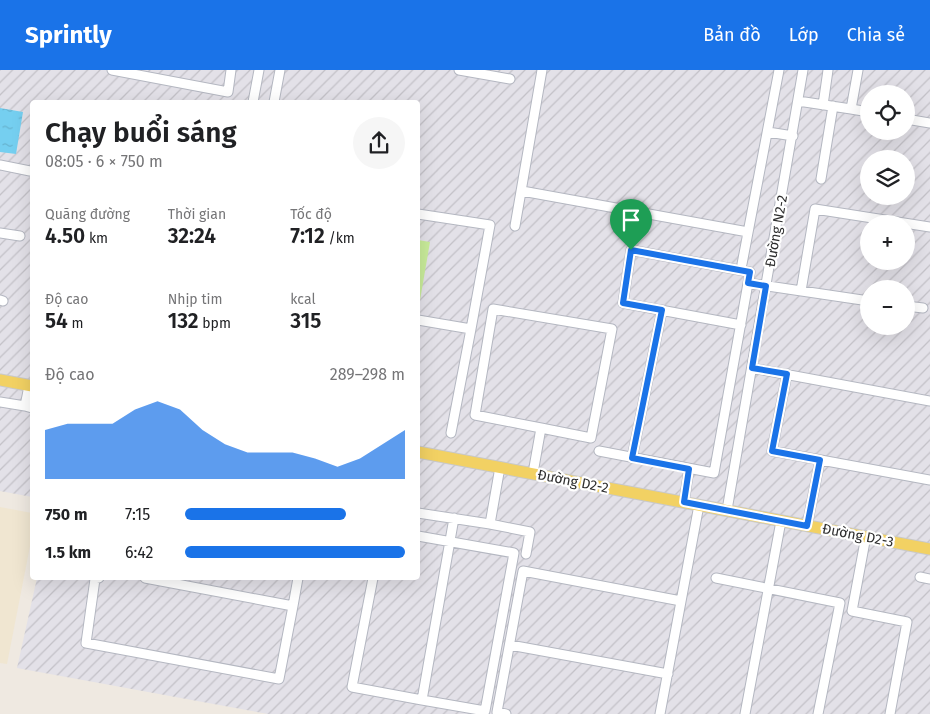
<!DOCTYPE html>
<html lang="vi">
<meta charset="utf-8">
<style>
body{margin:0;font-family:"Fira Sans",sans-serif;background:#f6f6f6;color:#202124;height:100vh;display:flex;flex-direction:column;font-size:19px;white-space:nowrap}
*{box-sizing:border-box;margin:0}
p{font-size:16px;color:#757577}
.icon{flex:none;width:28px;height:28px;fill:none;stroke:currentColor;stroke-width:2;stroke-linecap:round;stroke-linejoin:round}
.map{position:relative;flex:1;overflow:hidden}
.details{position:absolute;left:30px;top:30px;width:390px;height:480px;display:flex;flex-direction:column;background:#fff;border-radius:5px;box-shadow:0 5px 20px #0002}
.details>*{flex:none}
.buttons{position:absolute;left:860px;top:15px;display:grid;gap:10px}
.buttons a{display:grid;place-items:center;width:55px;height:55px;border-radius:50%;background:#fff;box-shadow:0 5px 20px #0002;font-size:25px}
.pin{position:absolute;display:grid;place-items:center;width:42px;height:42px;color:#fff;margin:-51px -21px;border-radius:50% 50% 50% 0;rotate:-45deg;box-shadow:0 0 5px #0007}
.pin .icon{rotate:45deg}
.round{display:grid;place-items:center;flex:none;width:52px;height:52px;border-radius:26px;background:#f6f6f6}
.overview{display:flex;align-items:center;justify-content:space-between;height:85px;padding:0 15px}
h1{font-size:28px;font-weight:600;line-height:38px}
.metrics{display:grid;grid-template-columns:repeat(3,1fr);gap:8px;height:85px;padding:5px 15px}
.metrics div{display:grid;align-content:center}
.metrics b{font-size:21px;font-weight:600}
.metrics small{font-size:14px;font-weight:400}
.metrics p{font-size:14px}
.chart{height:140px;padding:10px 15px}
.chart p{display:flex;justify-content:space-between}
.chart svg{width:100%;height:90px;margin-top:5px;fill:#1a73e8;opacity:.7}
ul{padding:0 15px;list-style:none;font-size:16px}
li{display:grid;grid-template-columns:80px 60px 1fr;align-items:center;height:38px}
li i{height:12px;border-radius:6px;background:#1a73e8}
header{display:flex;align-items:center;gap:30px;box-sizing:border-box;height:70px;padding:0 25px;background:#1a73e8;color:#fff}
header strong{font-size:24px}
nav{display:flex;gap:28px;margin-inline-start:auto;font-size:18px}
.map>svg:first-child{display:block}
.industrial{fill:url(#industrial-furrows);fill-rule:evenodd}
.education{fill:#f0e6d1}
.pitch{fill:#c9ec9a}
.water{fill:url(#water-ripples)}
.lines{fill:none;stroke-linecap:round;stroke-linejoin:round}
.minor-casing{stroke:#b4b7c1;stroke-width:11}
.major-casing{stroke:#c9c9c9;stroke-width:13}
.minor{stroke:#fff;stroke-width:9}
.major{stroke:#f2d163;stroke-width:11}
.route-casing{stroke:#fff;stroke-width:10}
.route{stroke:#1a73e8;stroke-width:6}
.labels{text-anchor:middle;stroke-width:4.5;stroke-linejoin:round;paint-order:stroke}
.street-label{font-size:14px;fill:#2e2e2e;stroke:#fff}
</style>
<header>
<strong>Sprintly</strong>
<nav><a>Bản đồ</a><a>Lớp</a><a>Chia sẻ</a></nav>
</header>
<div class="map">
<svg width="930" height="644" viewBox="0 0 930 644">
<defs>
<pattern id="industrial-furrows" width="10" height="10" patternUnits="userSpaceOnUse" patternTransform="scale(1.25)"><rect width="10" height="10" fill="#e3e1e8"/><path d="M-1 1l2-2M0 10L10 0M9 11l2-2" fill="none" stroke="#c3c1c7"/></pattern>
<pattern id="water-ripples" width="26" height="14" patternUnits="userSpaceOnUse" patternTransform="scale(1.25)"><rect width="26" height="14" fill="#75cff0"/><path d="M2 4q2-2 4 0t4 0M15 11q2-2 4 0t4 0" fill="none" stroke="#66b2ce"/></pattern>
</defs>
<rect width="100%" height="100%" fill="#efe9e1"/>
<path class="industrial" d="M0 0H930V644H268L17 598 37 508H418V32H32V427L0 421ZM869 24H906V61H869ZM869 89H906V126H869ZM869 154H906V191H869ZM869 219H906V256H869Z"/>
<path class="education" d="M0 437 32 443V466L7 594 0 593Z"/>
<path class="pitch" d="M418 170 430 172 419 236H418Z"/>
<path class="water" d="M0 38 23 42 16 84 0 82Z"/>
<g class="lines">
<g class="minor-casing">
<path id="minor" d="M112 0 228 22 231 0
M459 0 510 9
M798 31 851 39 858 0
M253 32 259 0
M274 32 280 0
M823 35 828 0
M851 39 869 42
M906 49 930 53
M768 62 793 66
M0 95 30 101
M821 109 833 36
M522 121 748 162
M418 144 490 155 471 259 418 250
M515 156 542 0
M0 163 20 166
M742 194 779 0
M748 213 869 231
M801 221 815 139 930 157
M0 230 3 231
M906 236 923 238
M752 298 930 331
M787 304 772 381 930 410
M29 316 25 336 32 338
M0 332 25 336
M451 363 471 259
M599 381 714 403 750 202 631 180 623 233 741 255
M632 388 662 240
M533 403 541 358 591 368 612 259 493 239 475 345 541 358
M684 432 689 399
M727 440 803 0
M418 443 490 454 500 397
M490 454 530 462 526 484
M807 456 820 390
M418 466 514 483 485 641 422 630
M866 466 852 541 907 552 890 644
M920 507 930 509
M99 508 95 509 86 573 279 609 293 536
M145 508 293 536 298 508
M373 508 352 617 422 630 454 448
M716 508 840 533 818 644
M510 575 668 604
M506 644 497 642 523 501 681 531
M660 644 699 435
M745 644 781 451"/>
</g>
<g class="major-casing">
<path id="major" d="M0 310 32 316
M418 382 930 479"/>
</g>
<use href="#minor" class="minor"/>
<use href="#major" class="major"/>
</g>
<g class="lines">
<g class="route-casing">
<path id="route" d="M631 180 750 202 748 213 766 216 752 298 787 304 772 381 820 390 807 456 684 432 689 399 632 388 662 240 623 233Z"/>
</g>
<use href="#route" class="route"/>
</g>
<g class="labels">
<g class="street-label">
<text transform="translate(776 161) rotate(-80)" y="5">Đường N2-2</text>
<text transform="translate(573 411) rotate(11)" y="5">Đường D2-2</text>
<text transform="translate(858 465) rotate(11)" y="5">Đường D2-3</text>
</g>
</g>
</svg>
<div class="buttons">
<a><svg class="icon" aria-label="locate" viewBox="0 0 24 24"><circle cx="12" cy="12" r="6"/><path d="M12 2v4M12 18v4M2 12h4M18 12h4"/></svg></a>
<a><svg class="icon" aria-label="layers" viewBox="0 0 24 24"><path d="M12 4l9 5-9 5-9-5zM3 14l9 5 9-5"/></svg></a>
<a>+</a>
<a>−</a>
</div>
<div class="pin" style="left:631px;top:180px;background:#1e9e55"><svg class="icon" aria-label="arrive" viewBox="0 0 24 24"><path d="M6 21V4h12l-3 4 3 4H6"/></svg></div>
<section class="details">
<div class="overview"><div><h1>Chạy buổi sáng</h1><p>08:05 · 6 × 750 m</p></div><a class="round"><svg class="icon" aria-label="share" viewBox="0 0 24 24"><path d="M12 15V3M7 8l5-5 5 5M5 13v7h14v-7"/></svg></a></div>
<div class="metrics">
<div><p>Quãng đường</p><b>4.50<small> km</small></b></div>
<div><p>Thời gian</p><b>32:24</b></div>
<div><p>Tốc độ</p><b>7:12<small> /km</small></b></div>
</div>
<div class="metrics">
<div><p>Độ cao</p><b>54<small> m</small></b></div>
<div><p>Nhịp tim</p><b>132<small> bpm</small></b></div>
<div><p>kcal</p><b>315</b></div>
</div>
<div class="chart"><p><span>Độ cao</span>289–298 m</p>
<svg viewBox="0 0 160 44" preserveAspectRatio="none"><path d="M0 44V20L10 17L20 17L30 17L40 10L50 6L60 10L70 20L80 27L90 31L100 31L110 31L120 34L130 38L140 34L150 27L160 20V44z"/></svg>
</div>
<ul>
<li><b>750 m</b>7:15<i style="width:73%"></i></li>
<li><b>1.5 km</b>6:42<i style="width:100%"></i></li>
</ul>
</section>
</div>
